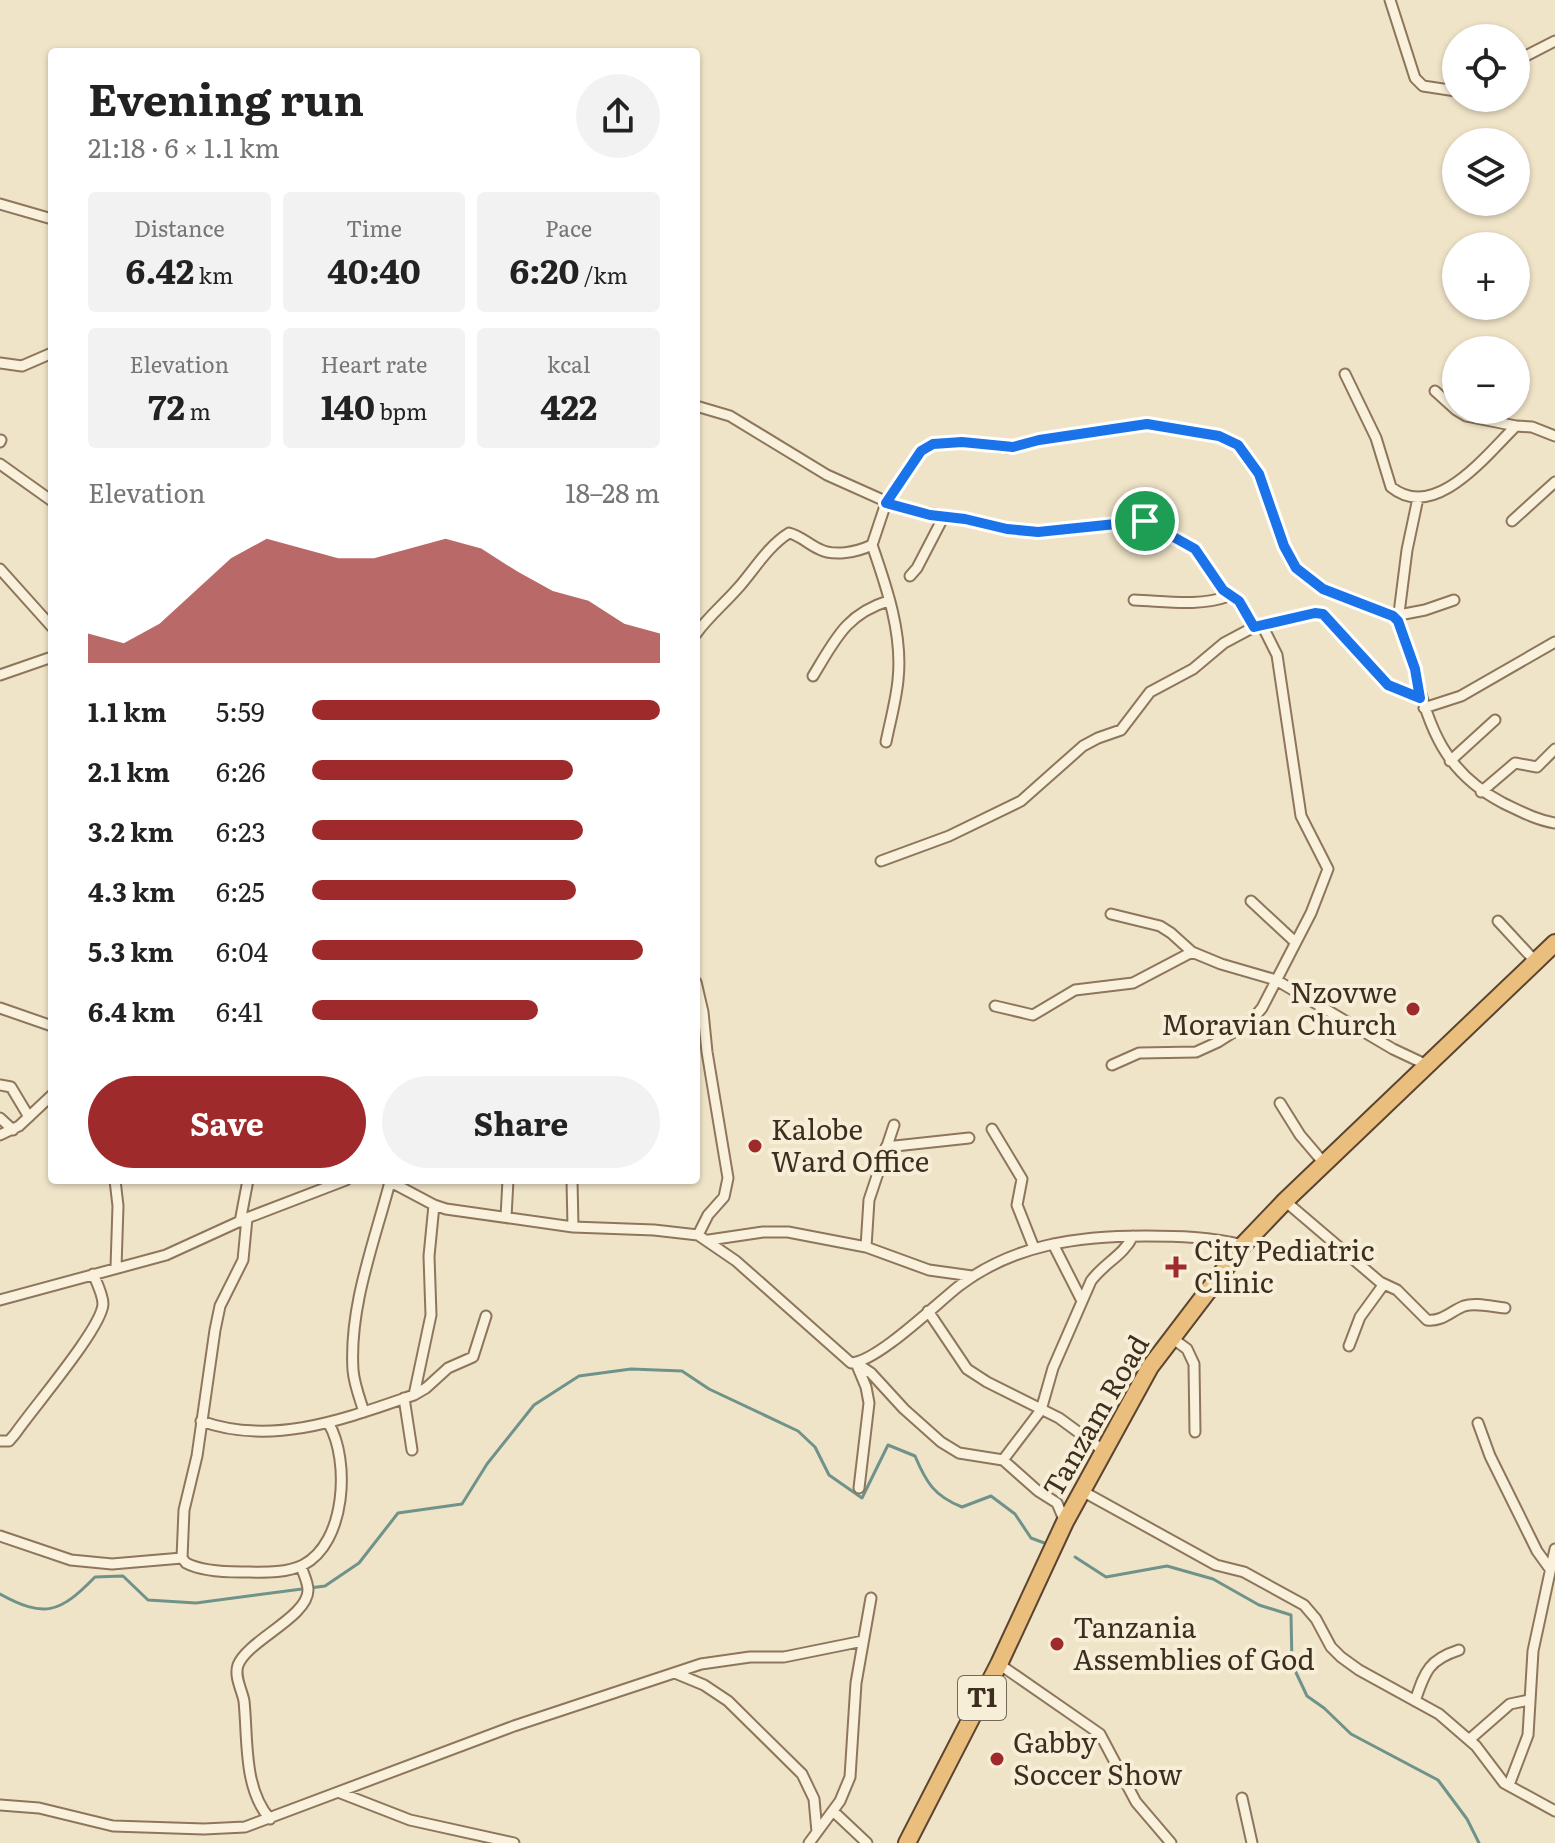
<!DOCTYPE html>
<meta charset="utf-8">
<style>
body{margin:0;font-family:Literata,serif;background:#f2f2f2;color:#222;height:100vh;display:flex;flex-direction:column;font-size:30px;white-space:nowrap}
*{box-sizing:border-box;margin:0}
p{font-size:26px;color:#767676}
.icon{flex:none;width:44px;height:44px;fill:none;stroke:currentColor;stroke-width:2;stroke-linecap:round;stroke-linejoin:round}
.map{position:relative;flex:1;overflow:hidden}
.panel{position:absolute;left:48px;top:48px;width:652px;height:1136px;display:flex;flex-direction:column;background:#fff;border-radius:8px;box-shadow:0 2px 6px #0004}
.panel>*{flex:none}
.controls{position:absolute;left:1442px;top:24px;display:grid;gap:16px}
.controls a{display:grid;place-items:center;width:88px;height:88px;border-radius:50%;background:#fff;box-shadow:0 2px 6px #0004;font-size:40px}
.pin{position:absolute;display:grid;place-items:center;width:68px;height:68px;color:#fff;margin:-34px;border:4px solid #fff;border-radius:50%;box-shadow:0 2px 8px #0007}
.round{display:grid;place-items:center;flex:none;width:84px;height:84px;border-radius:42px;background:#f2f2f2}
.overview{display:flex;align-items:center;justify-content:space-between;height:136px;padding:0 40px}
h1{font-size:44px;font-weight:700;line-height:60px}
.stats{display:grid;grid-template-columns:repeat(3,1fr);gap:12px;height:136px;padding:8px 40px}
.stats div{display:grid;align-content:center;border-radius:8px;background:#f2f2f2;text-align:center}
.stats b{font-size:34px;font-weight:700}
.stats small{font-size:22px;font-weight:400}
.stats p{font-size:22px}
.chart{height:224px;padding:16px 40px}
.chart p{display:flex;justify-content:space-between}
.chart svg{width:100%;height:144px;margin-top:8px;fill:#9e2a2b;opacity:.7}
.action{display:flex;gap:16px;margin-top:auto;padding:16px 40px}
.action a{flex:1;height:92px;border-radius:48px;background:#9e2a2b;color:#fff;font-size:32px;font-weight:700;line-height:92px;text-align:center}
.action a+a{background:#f2f2f2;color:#222}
ul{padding:0 40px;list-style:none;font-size:26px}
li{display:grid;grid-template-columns:128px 96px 1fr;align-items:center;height:60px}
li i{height:20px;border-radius:10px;background:#9e2a2b}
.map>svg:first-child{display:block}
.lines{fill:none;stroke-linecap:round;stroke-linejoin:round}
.stream{stroke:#6f938a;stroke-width:3}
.minor-casing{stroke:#8d765c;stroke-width:13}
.trunk-casing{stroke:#5b4430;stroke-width:20}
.minor{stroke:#faf1dc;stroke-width:9}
.trunk{stroke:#eabe7c;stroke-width:16}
.route-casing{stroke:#fff;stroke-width:16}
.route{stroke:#1a73e8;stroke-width:10}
.poi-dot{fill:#9e2a2b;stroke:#f7eed8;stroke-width:3}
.labels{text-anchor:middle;stroke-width:8;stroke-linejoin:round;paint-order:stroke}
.shield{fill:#f7eed8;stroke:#756857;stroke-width:2}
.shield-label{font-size:26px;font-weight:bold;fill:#3d2e20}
.poi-label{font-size:28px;fill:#3d2e20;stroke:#f7eed8;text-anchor:start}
.street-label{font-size:28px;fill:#3d2e20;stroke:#f7eed8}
</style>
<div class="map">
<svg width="1555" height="1843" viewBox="0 0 1555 1843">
<rect width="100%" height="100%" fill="#f0e4c8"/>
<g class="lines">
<path class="stream" d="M1075 1557 1106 1577 1167 1566 1213 1579 1259 1605 1291 1615 1292 1664 1307 1696 1324 1708 1351 1734 1438 1780 1467 1819 1479 1843
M0 1594C44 1618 59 1614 95 1577L123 1576 148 1600 196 1603 325 1586 359 1563 398 1513 462 1504 487 1464 534 1405 579 1376 631 1369 682 1371 709 1389 798 1431 815 1447 829 1475 862 1498 888 1445 915 1456C926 1482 934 1496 962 1507L991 1496 1015 1514 1031 1538 1047 1544"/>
<g class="minor-casing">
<path id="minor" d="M1390 0 1415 78 1423 86 1456 91
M1516 61 1555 41
M0 204 52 219
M0 363 22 366 52 353
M1345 374 1376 438 1391 487C1435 523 1487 454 1516 426L1532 427 1555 436
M1435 391 1456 410
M696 406 730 416 827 475 903 509 965 519 1007 529 1038 532 1145 521 1195 549 1223 590 1239 601 1254 627
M1456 410 1466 416 1516 426
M0 442 1 440
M0 464 52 501
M1512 521 1555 482
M872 545C887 588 903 635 898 680 896 701 890 722 886 742
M0 569 52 627
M910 576 917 568 944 516
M1134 600C1165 601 1199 607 1229 596
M1399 615 1425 610 1454 600
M1398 621 1407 550 1418 498
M696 634C708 617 724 604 738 588 754 570 768 546 789 533 801 536 808 544 819 549 834 557 857 552 872 545L886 503 921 451 933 444 962 442 1008 448 1039 440 1137 425H1157L1219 436 1238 445 1259 474 1284 546 1296 568 1323 589 1393 616 1398 621C1427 696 1423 761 1503 803 1520 811 1536 820 1555 823
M0 675 52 657
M813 676C835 640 846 614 888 601
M1424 708 1461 696 1555 642
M1450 761 1495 720
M1481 792 1515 763 1537 767 1555 749
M881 861 949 836 1021 801 1083 746 1098 738 1121 730 1150 692 1193 669 1224 643 1254 627 1315 613 1323 614 1388 685 1420 698
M1251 901 1294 941
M1111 914 1160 926 1171 933 1192 952 1221 964 1276 980 1393 1049 1427 1065
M1498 921 1535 961
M696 982 703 1012 707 1052 728 1178 724 1197 708 1215 698 1235
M995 1006 1033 1015 1075 990 1133 983 1192 952
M0 1008 52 1026
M1112 1065 1139 1053 1196 1052 1218 1042 1251 1021 1262 1008 1311 913 1328 869 1301 816 1277 655 1262 625
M0 1085 11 1087 29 1117
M1280 1103 1300 1135 1323 1162
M0 1118 13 1130
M992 1129 1022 1179 1017 1205 1034 1248
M0 1135 19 1126 52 1095
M886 1147 969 1138
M115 1180 118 1206 116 1267
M387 1180 434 1205 446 1209 573 1227 654 1230 698 1235 736 1261 851 1363C877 1362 936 1304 959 1286 1014 1244 1079 1236 1145 1236 1178 1236 1211 1237 1243 1245
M572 1180 573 1227
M1285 1201 1380 1282 1397 1290 1427 1320C1442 1322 1451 1311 1464 1306 1476 1302 1493 1307 1505 1308
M506 1217 508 1180
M247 1218 243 1260 220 1306 215 1330 197 1456 184 1510 182 1558 186 1563C201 1571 225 1572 241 1572 260 1572 285 1574 303 1565 346 1543 350 1461 329 1424
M240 1222 248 1180
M709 1240 763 1232H788L866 1247 929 1270 972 1276
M1053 1244 1082 1301
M866 1247 869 1200 894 1125
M0 1300 166 1255 247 1218 346 1180
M928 1311 967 1369 987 1382 1059 1418 1104 1451
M1172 1338 1187 1349 1194 1364 1195 1432
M1349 1346 1360 1317 1384 1284
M856 1363 871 1373 904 1409 941 1442 959 1453 1003 1460 1038 1491 1057 1503 1065 1522
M856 1363 866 1387 869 1403 859 1488
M414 1395 431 1315 429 1256 434 1205
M404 1398 412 1450
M364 1412C360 1399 354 1384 353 1370 349 1307 374 1243 390 1182
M201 1421C273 1447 347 1418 414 1395L426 1388 448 1368 473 1357 486 1316
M1478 1423 1490 1456 1537 1551 1550 1569
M0 1441H9L15 1434C32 1409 102 1328 103 1304 103 1295 97 1283 93 1274
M1003 1460 1041 1410 1053 1368 1091 1281C1104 1263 1123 1256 1133 1236
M1084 1492 1216 1565 1244 1572 1304 1605 1316 1619 1331 1647 1341 1657 1359 1670 1439 1714 1476 1746 1504 1783 1555 1811
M0 1536 71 1560 112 1564 182 1558
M999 1664 1100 1734 1136 1802 1171 1843
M675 1673 704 1685 728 1701 802 1774 814 1799 817 1832
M1415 1701C1425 1672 1428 1660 1459 1650
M1470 1739 1510 1704 1529 1700
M1509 1785 1528 1735 1533 1651 1555 1549
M338 1792 410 1820 514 1843
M1242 1798 1252 1843
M0 1805 39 1808 113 1826 204 1829 245 1827 514 1726 701 1664 750 1657H784L863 1641
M833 1811 867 1843
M270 1819C243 1788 248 1739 244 1701 242 1690 234 1677 238 1665 248 1640 308 1617 308 1590 308 1582 303 1573 301 1566
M809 1843 840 1801 850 1777 856 1683 871 1598"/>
</g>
<g class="trunk-casing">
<path id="trunk" d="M907 1843 999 1664 1065 1522 1150 1367 1243 1245 1285 1201 1555 943"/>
</g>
<use href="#minor" class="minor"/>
<use href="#trunk" class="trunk"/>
</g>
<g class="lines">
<g class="route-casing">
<path id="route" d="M1147 424 1219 436 1238 445 1259 474 1284 546 1296 568 1323 589 1393 616 1398 621 1415 669 1420 698 1388 685 1323 614 1315 613 1254 627 1239 601 1223 590 1195 549 1145 521 1038 532 1007 529 965 519 930 515 886 503 921 451 933 444 962 442 1013 447 1039 440Z"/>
</g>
<use href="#route" class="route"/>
</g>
<g class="poi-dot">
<circle cx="1413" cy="1009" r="8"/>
<circle cx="755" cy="1146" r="8"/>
<path d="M1172 1255h8v8h8v8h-8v8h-8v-8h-8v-8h8z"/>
<circle cx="1057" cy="1644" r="8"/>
<circle cx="997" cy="1759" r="8"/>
</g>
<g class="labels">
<rect class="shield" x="958" y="1676" width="48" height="44" rx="6"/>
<g class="shield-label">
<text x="982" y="1707">T1</text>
</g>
<g class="poi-label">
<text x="1397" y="1003" text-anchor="end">Nzovwe<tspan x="1397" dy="32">Moravian Church</tspan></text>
<text x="771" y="1140">Kalobe<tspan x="771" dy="32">Ward Office</tspan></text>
<text x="1194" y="1261">City Pediatric<tspan x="1194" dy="32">Clinic</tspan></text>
<text x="1073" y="1638">Tanzania<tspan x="1073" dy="32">Assemblies of God</tspan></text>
<text x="1013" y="1753">Gabby<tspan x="1013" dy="32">Soccer Show</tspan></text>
</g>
<g class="street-label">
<text transform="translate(1096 1416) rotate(-60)" y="10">Tanzam Road</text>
</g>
</g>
</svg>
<div class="controls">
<a><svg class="icon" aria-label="locate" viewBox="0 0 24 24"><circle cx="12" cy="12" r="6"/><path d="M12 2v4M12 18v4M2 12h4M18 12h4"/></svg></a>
<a><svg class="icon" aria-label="layers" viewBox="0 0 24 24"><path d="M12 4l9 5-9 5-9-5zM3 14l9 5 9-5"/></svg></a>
<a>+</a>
<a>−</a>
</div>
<div class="pin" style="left:1145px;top:521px;background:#1e9e55"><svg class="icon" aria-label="arrive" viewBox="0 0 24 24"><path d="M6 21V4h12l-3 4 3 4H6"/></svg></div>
<section class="panel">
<div class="overview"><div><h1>Evening run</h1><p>21:18 · 6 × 1.1 km</p></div><a class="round"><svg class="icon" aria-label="share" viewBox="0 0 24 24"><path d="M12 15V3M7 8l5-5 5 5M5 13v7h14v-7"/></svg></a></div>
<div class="stats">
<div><p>Distance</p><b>6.42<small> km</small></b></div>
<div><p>Time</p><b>40:40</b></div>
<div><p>Pace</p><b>6:20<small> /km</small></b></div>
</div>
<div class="stats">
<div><p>Elevation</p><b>72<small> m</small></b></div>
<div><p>Heart rate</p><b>140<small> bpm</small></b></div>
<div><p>kcal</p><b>422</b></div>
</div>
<div class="chart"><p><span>Elevation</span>18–28 m</p>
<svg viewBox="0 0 160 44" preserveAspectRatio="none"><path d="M0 44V35L10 38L20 32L30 22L40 12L50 6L60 9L70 12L80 12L90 9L100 6L110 9L120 16L130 22L140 25L150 32L160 35V44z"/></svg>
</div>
<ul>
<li><b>1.1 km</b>5:59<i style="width:100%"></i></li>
<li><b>2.1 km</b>6:26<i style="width:75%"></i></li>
<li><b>3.2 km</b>6:23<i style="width:78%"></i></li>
<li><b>4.3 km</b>6:25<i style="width:76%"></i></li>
<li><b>5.3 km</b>6:04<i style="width:95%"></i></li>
<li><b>6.4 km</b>6:41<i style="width:65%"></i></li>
</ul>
<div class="action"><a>Save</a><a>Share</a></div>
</section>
</div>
